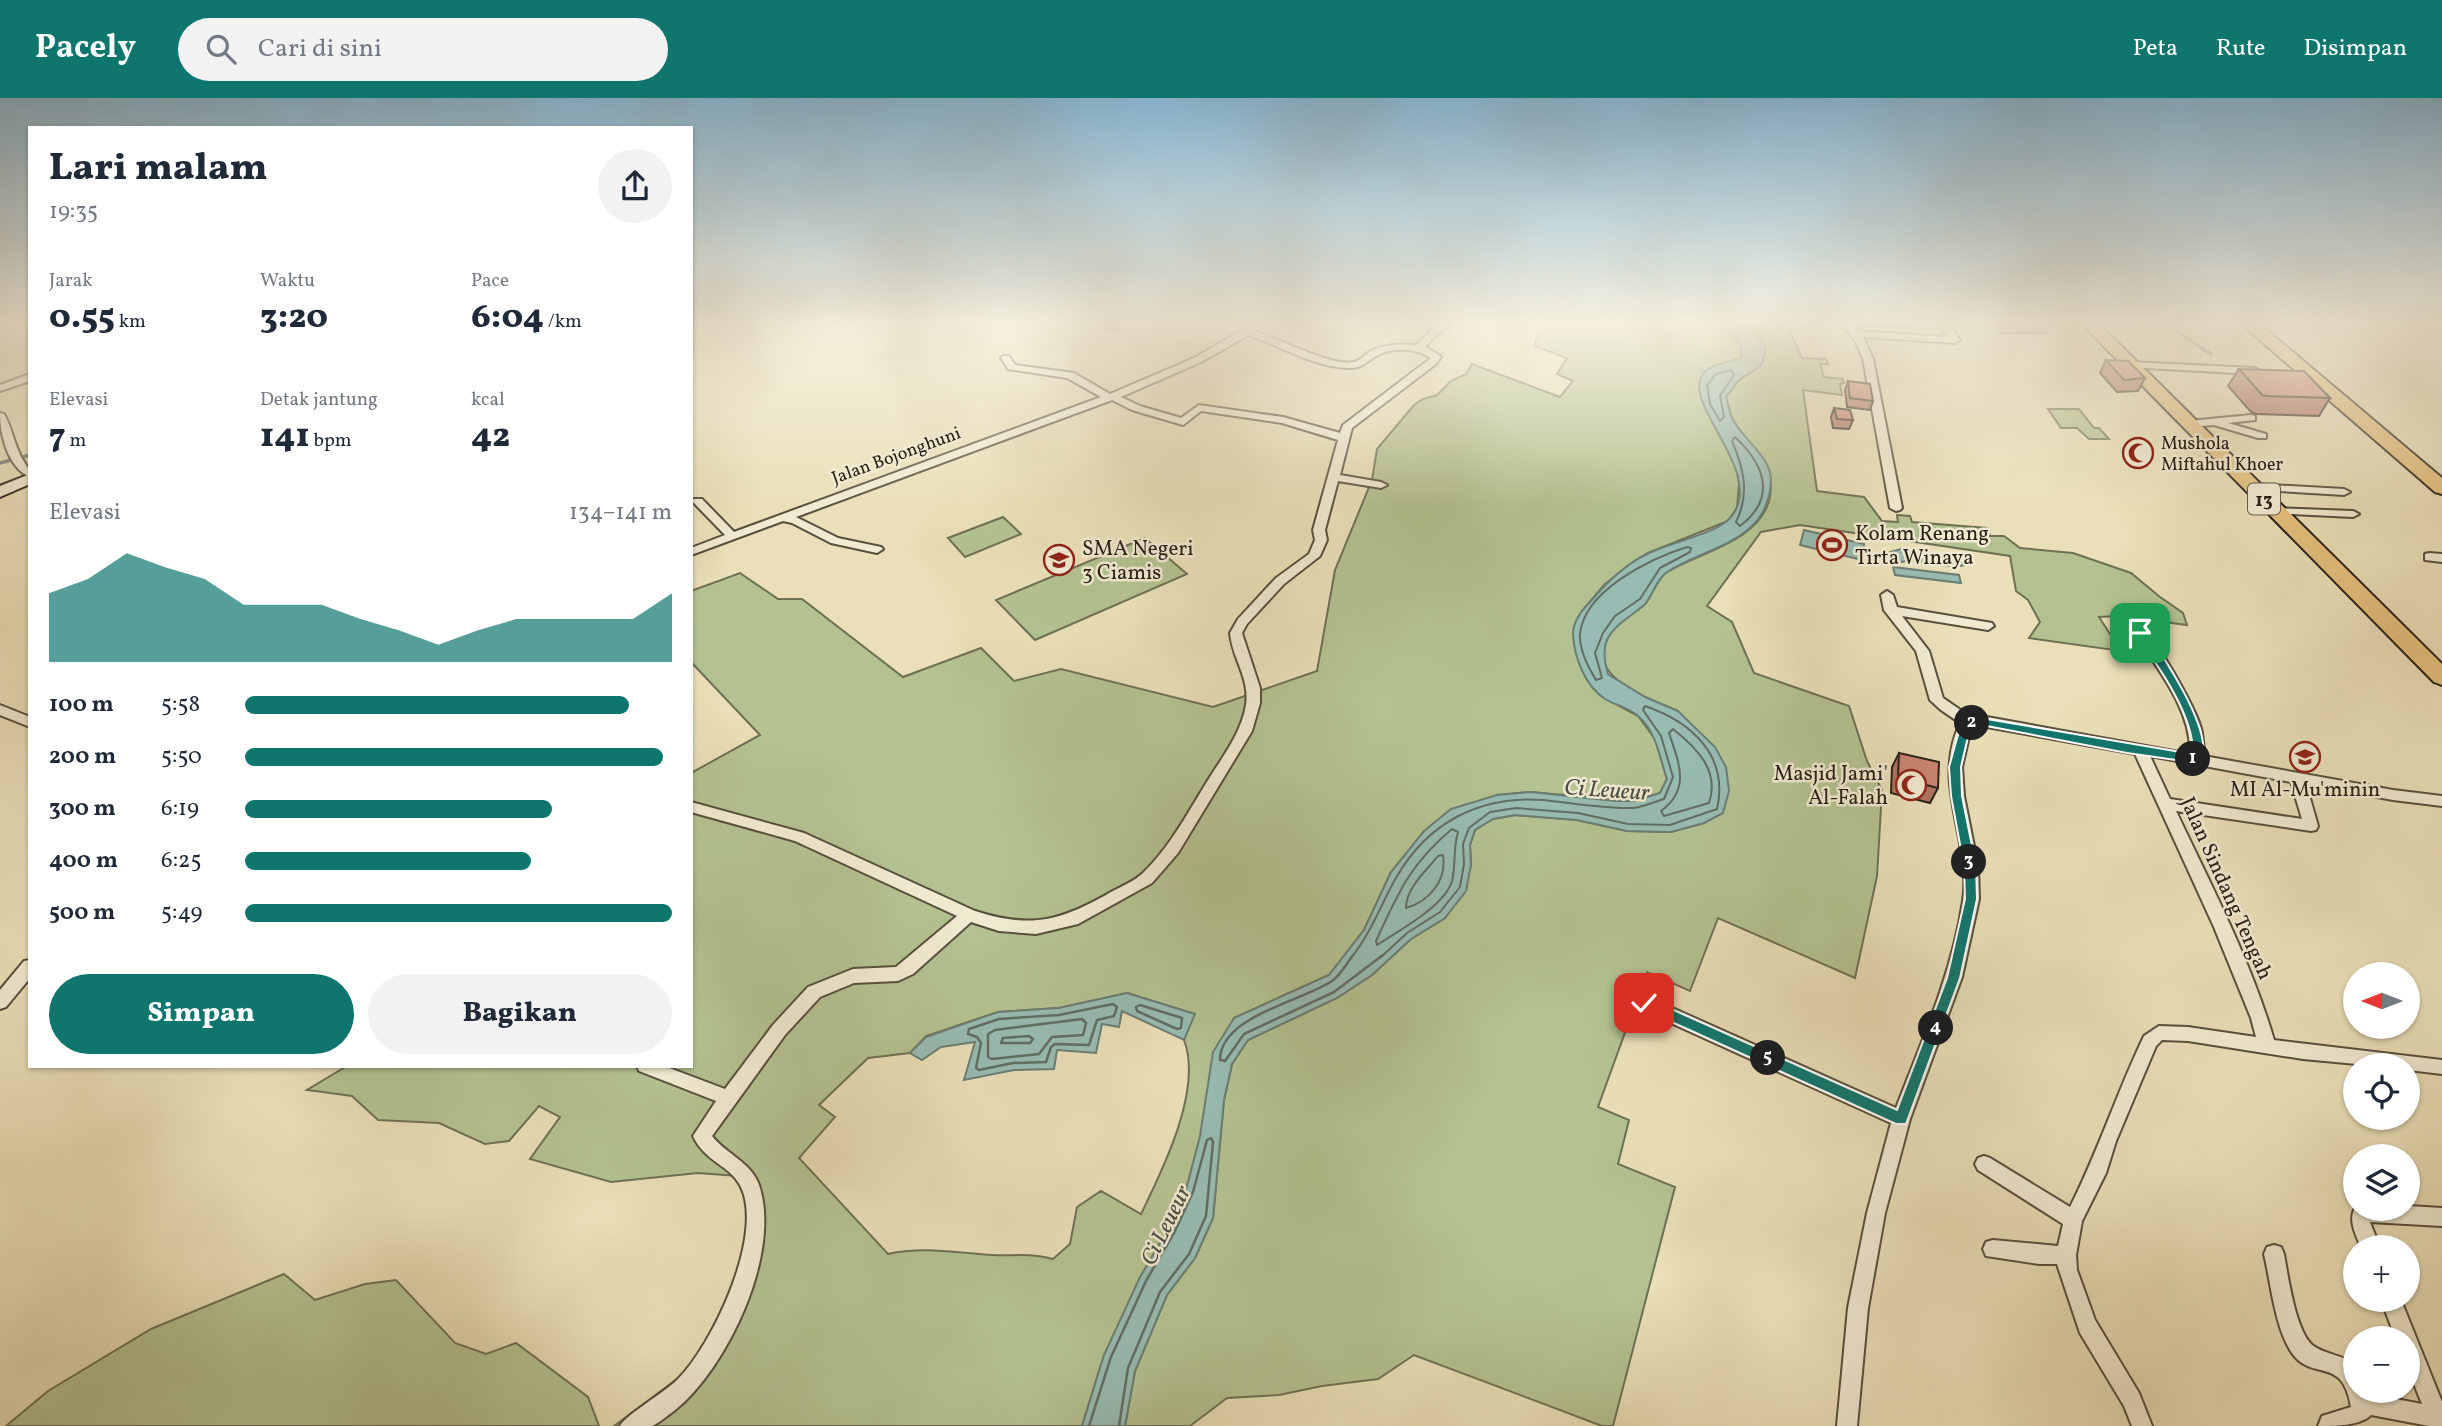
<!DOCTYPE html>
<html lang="id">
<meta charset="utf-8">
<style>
body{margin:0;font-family:Vollkorn,serif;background:#f2f2f3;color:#1f2937;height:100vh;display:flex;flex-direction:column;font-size:26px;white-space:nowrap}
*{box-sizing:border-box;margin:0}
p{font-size:23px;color:#747a83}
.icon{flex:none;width:38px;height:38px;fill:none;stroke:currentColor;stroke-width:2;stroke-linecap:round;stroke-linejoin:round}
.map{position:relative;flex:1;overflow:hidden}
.side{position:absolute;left:28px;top:28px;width:665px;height:942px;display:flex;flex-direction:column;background:#fff;border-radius:0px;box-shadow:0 2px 5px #0004}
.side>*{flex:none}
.needle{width:46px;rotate:270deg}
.fabs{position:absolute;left:2343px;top:864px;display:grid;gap:14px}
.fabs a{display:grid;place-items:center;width:77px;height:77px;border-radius:50%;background:#fff;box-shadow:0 2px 5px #0004;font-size:35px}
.pin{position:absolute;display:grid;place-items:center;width:60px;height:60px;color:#fff;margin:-30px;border-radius:14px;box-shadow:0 4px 10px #0006}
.km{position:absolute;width:35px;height:35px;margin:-18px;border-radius:50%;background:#222;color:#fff;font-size:19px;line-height:35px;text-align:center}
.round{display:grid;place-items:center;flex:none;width:74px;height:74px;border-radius:37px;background:#f2f2f3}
.overview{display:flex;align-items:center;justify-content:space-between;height:119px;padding:0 21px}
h1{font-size:38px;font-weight:800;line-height:52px}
.metrics{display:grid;grid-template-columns:repeat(3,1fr);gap:10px;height:119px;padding:7px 21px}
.metrics div{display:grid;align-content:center}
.metrics b{font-size:35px;font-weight:800}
.metrics small{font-size:19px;font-weight:400}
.metrics p{font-size:19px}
.chart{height:196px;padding:14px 21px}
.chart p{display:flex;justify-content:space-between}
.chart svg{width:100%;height:126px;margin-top:7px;fill:#0f766e;opacity:.7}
.primary-button{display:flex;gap:14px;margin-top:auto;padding:14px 21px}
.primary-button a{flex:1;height:80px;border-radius:42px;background:#0f766e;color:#fff;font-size:28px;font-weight:800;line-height:80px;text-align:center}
.primary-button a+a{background:#f2f2f3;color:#1f2937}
ul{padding:0 21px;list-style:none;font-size:23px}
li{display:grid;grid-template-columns:112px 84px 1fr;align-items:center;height:52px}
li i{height:18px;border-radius:9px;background:#0f766e}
header{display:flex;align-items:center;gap:42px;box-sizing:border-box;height:98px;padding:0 35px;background:#0f766e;color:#fff}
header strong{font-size:33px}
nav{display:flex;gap:38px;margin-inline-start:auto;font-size:24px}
.search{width:490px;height:63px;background:#f2f2f3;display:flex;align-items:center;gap:18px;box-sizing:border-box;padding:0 24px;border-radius:38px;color:#747a83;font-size:26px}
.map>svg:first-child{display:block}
.green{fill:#b4c291;stroke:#6e7154;stroke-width:2;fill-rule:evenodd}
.water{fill:#98bcb3;stroke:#6b7e74;stroke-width:2}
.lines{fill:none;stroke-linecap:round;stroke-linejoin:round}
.shore-far1{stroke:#606e64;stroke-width:2}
.shore{stroke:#606e64;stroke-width:2.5}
.stream{stroke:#6b7e74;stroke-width:3.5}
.street-casing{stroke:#58503e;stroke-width:4}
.secondary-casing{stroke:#282016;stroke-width:4}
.highway-casing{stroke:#282016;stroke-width:4}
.street{fill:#f1ead1;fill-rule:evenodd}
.secondary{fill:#f1ead1;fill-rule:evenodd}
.highway{fill:#e5c07c;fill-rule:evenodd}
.wall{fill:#af7263;stroke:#282016;stroke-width:2}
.building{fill:#cb8573;stroke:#282016;stroke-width:2}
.route{fill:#0f766e;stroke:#fff;stroke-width:2}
.labels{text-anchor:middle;stroke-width:5;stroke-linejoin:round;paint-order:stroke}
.far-poi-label{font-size:18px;fill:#282016;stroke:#f1ead1;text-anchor:start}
.far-street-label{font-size:18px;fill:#282016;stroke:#f1ead1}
.shield{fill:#f1ead1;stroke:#645d4e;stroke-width:2}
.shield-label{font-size:19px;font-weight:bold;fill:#282016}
.poi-label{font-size:21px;fill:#282016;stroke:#f1ead1;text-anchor:start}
.street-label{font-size:21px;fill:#282016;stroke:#f1ead1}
.water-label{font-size:23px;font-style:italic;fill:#4a4f45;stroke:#f1ead1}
</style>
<header>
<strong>Pacely</strong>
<div class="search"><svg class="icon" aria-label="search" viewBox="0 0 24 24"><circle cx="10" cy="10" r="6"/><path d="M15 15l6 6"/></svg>Cari di sini</div>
<nav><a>Peta</a><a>Rute</a><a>Disimpan</a></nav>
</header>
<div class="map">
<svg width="2442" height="1328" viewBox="0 0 2442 1328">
<rect width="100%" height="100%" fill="#eadfb8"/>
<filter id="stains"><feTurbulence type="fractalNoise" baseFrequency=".00286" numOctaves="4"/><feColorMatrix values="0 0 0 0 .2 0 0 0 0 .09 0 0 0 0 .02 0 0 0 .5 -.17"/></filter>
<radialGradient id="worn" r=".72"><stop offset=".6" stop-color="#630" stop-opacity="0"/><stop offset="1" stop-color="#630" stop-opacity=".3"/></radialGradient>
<path class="green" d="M1536 223H1706L1733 235 1742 250 1741 260 1710 270 1725 346 1736 367 1739 385 1737 410 1728 423 1648 455 1629 467 1604 487 1582 513 1603 599 1638 618 1655 641 1667 681 1660 695 1635 703 1530 694 1497 697 1391 774 1364 832 1329 877 1234 920 1186 1092 1104 1257 1082 1328H614L720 1249 755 1154 762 1103 751 1079 698 1075 611 1084 530 1061 560 1019 539 1008 509 1043 485 1046 439 1025 378 1022 352 998 307 992 347 968H691V675L760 637 691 564V493L740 475 778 501H802L903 579 981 550 1014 583 1061 571 1213 609 1317 573 1335 472 1372 382 1377 351 1414 307 1423 301 1437 297 1451 283 1466 276 1472 266 1560 299 1573 283 1557 276 1567 260 1534 248 1541 226ZM1127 895 1194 916 1184 942C1203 991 1163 1071 1141 1116L1101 1093 1077 1109 1070 1146 1053 1161C1033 1155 1014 1158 993 1157 956 1155 924 1148 888 1156L799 1060 835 1019 819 1007 868 960 910 955 926 938 998 914 1059 910Z
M1726 223H1801L1804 231H1789L1802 260 1826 261 1828 266H1820L1824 279 1843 281 1844 285 1840 286 1842 297 1803 292 1817 393 1864 399 1882 423 1898 424 1897 417 1910 418 1912 424 1987 430 1990 438H2004L2020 450 2073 455 2131 475 2160 499 2183 515 2187 527 2164 524 2154 513 2130 507 2120 518 2099 519 2121 553 2029 540 2040 524 2028 502 2016 493 2010 458 1800 427 1761 434 1707 508 1732 524 1754 575 1849 608 1867 663 1882 692 1877 778 1855 880 1718 820 1690 893 1647 874 1598 1009 1629 1022 1618 1066 1675 1089 1613 1328H1602L1414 1257 1378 1281 1322 1288 1279 1297 1227 1300 1190 1328H1125L1135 1273 1167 1197 1195 1160 1213 1120 1224 1002 1232 966 1248 942 1337 900 1372 877 1411 841 1445 820 1471 767 1470 747 1475 732 1493 721 1515 717 1577 722 1627 733 1671 734 1704 725 1678 613C1642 598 1568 572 1620 523 1627 517 1636 514 1643 508 1653 499 1655 482 1667 474 1700 454 1757 444 1769 403 1779 365 1746 350 1732 319 1729 313 1728 305 1726 299L1738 283 1761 267 1740 227Z
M2048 311H2079L2094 330H2099L2109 341H2089L2077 330H2061Z
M1003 419 1021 436 965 459 948 440Z
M1145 440 1187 476 1035 542 996 502Z
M284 1176 315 1202 365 1186 396 1182 455 1245 486 1256 516 1245 588 1299 599 1328H6L48 1293 151 1231Z"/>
<path class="water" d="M1706 223C1726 223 1778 232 1762 265 1758 272 1747 276 1740 281 1735 286 1731 293 1726 299 1728 305 1729 314 1732 320 1741 340 1771 358 1771 382 1769 444 1710 447 1667 474 1655 482 1653 499 1643 508 1616 530 1596 536 1608 576L1645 599 1678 613 1715 649 1726 669 1729 693 1723 715 1704 725 1671 734 1627 733 1577 722 1515 717 1493 721 1475 732 1470 747 1471 767 1466 793 1445 820 1411 841 1372 877 1337 900 1248 942 1232 966 1224 1002 1213 1120 1195 1160 1167 1197 1135 1273 1125 1328H1082L1104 1257 1140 1179 1169 1130 1186 1092 1200 1038 1213 954 1234 920 1329 877 1364 832 1391 774 1424 733 1451 711 1497 697 1531 694 1615 703H1635L1660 695 1667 681C1660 660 1656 633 1638 618 1630 610 1615 607 1605 601 1585 588 1574 559 1573 536 1573 524 1582 512 1590 504 1606 485 1624 467 1647 456 1667 445 1716 436 1730 420 1772 374 1666 295 1710 270 1719 265 1731 264 1741 260 1744 236 1726 231 1706 223Z
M1804 432 1864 446 1862 462 1800 447Z
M1901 451 1913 453 1919 459 1950 457 1963 461 1965 467 1955 469 1909 462 1898 465 1888 459 1890 454Z
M1893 469 1959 477 1961 485 1895 477Z
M1127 895 1195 916 1184 942 1122 913 1119 929 1102 926 1096 955 1057 952 1054 971 1014 972 964 982 975 944 941 949 922 962 910 955 926 939 998 914 1059 910Z"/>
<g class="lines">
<path class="shore-far1" d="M1731 272 1734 277 1720 298 1724 319 1720 323 1710 306 1707 287 1716 276Z
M1735 339C1765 367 1777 400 1740 428L1736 424C1750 396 1744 371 1732 343Z
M1687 449 1691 450 1690 454 1660 470 1640 501 1615 518 1603 535 1595 555 1602 580 1596 582C1588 569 1579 552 1580 536 1584 492 1652 460 1687 449Z
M1673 631C1697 650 1720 673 1709 705L1664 718 1661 713C1691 691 1679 665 1669 635Z
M1452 731 1458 734C1453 750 1456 766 1452 783 1445 808 1398 833 1377 847L1376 843C1398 795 1410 766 1452 731Z
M1443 757C1447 782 1430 803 1406 810 1406 790 1426 773 1438 758Z
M1352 859C1372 833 1380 808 1396 780 1427 725 1480 697 1543 702 1572 705 1604 711 1633 710 1643 709 1654 704 1664 701L1673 679 1661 638 1643 612 1645 608C1692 624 1729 658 1717 711L1670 727 1628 726 1578 715 1516 710 1490 714 1469 730 1463 746 1464 766 1460 789 1440 814 1407 835 1381 859"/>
<path class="shore" d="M1353 857C1347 865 1341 877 1332 883 1303 903 1220 918 1220 962L1225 963 1244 936 1334 894 1383 857
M1113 906 1117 909 1114 918 1097 922 1089 947 1055 946 1051 949 1046 964 1013 965 979 972 976 970 981 945 977 939 968 936 969 931 999 921 1059 917Z
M1140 907 1182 920 1181 930 1177 931 1137 913 1136 909Z
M1082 921 1086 925 1083 937 1052 939 1039 956 992 961 988 959V936L995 932Z
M1029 938 1033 941 1030 945H1001L1003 940Z
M1089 1328 1111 1259 1146 1183 1175 1133 1193 1094 1207 1042 1211 1040 1213 1044 1206 1118 1189 1156 1160 1194 1128 1270 1119 1328"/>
<path class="stream" d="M2161 223 2211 256
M0 365 30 357"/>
<g class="street-casing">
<path id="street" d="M1095 223H1108L1120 230 1112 232Z
M1258 223H1270L1255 233C1276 240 1335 270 1354 264 1360 263 1363 258 1368 255 1381 246 1401 246 1416 247L1433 231 1412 223H1427L1439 227 1445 223H1456L1435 238 1425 249 1439 257 1441 259 1436 266 1352 330 1340 377 1381 384 1387 387 1381 390 1338 383 1325 432 1327 442 1320 458 1284 486 1247 526 1242 535 1260 590V605L1252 633 1178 755 1152 785 1078 826 1036 836 999 833 971 824 913 876 898 883 854 885 820 899 785 937 712 1038C726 1056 751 1064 759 1087 782 1155 727 1271 674 1313 668 1317 659 1325 652 1328 643 1328 629 1328 620 1328 623 1319 665 1294 677 1282 712 1248 766 1135 740 1087 729 1067 705 1064 693 1038L716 1003 639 973 637 968H664L725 991 773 927 808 889 853 871 896 869 957 818 795 743 691 714V704L804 735 975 813C1031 831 1061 823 1111 794 1122 788 1135 783 1143 775 1169 750 1186 718 1205 687 1220 662 1241 637 1246 607 1250 580 1232 560 1230 535L1238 521 1276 480 1309 456 1315 442 1313 432 1338 342 1282 325 1201 313 1183 327 1132 312 1112 302 796 419 838 440 881 449 883 451 877 455 831 445 792 425 783 423 691 457V450L725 437 692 403 694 401H702L734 434 1101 299 1067 280 1008 271 1001 260 1003 258H1009L1015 267 1074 275 1110 296 1194 260ZM1249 237C1280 248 1314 269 1348 270 1362 271 1366 263 1378 257 1393 249 1417 250 1431 260L1343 327 1340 335 1283 319 1199 307 1181 320 1140 308 1121 299 1201 264Z
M1839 223H1946L1960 242 1955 245 1863 239 1873 261 1902 410 1900 412 1896 413 1890 410 1863 261 1856 244ZM1852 226 1940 229 1948 239 1858 233Z
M2130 264 2255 270 2260 273 2255 276 2127 269 2125 267Z
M30 276V283L0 293V287Z
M0 315 4 316C11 328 13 341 19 354 22 364 30 368 30 379 8 370 0 337 0 315Z
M2251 317 2255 318V322L2228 325 2266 336V340H2258L2214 327 2189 329 2184 326 2189 323Z
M2252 386 2344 391 2350 394 2344 397 2248 391V387Z
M2276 410 2353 413 2359 416 2353 419 2272 415V411Z
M2429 455 2442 456V464L2425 462V456Z
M1887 493 1893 497 1897 509 1992 525 1994 528 1988 532 1902 518 1929 553 1943 600 1972 620 1987 619 2190 656C2192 612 2157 570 2134 535L2140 531C2157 538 2195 611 2201 630 2203 640 2204 648 2204 658L2393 692 2442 698V708L2393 702 2306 686 2318 728 2316 732 2311 733 2176 713C2211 787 2251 863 2274 942L2442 962V976L2408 972V968H2378L2303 961 2188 943 2162 942 2156 948 2116 1043 2106 1075 2082 1123 2076 1157 2077 1172 2095 1222 2139 1295 2152 1328H2132L2124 1308 2080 1235 2057 1166H2039L1986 1158 1983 1151 1986 1144 1993 1142 2058 1148 2063 1126 1978 1072 1975 1066 1978 1060 1984 1058 1990 1060 2070 1109C2098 1054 2117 994 2144 938L2159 928 2188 929 2256 939 2251 920 2214 829 2135 656 1987 629 1971 630 1962 669 1964 698 1978 768 1979 801 1962 879 1910 1021 1885 1115 1868 1210 1857 1328H1837L1848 1210 1867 1115 1891 1025 1638 910 1636 905 1638 900 1644 898 1650 900 1896 1010C1922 943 1952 875 1963 803 1972 742 1931 687 1960 625L1941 612 1930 602 1916 553 1884 512 1881 497ZM2150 658 2291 684 2302 721 2170 701Z
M0 607 30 619V629L0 617Z
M30 862V880L6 909 0 911V892L24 863Z
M2356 1108V1111H2408V1108L2442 1110V1128L2370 1124 2380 1150H2361C2356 1136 2347 1122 2356 1108Z
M2274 1147 2281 1149 2284 1156C2288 1178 2296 1238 2315 1249 2328 1257 2343 1257 2356 1267V1293H2369L2370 1296 2422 1306 2408 1271V1241H2396L2381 1202H2401L2442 1304V1328H2429L2371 1317C2360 1328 2335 1328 2318 1328L2322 1318 2351 1309C2343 1257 2312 1284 2292 1255 2275 1231 2271 1185 2264 1156L2267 1149Z"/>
</g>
<g class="secondary-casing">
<path id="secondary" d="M30 376V386L0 399V388Z"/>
</g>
<g class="highway-casing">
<path id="highway" d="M2079 223H2096L2442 566V587L2434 584Z
M2238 223H2256L2442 380V396L2435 394Z"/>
</g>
<use href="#street" class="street"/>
<use href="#secondary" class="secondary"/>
<use href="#highway" class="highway"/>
</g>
<path class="wall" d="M1992 223H2053L2047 235H2003Z
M2106 262 2145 280 2138 293 2117 294 2100 275Z
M2239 271 2330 300 2319 318 2256 316 2251 314 2228 288Z
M1848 283 1873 303 1870 312 1847 309 1845 292Z
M1834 310 1853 322 1849 331 1833 330 1831 319Z
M1899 655 1938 690 1930 705 1891 695 1892 669Z"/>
<path class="building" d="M2106 262 2128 263 2145 280 2124 282Z
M2239 271 2304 273 2330 300 2267 298 2262 297Z
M1848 283 1870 286 1873 303 1850 300Z
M1834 310 1850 312 1853 322 1837 321Z
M1899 655 1939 664 1938 690 1898 680Z"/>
<linearGradient id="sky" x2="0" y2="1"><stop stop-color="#88b7d3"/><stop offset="0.55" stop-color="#f6f1df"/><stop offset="1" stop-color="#f6f1df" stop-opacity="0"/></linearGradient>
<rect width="2442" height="409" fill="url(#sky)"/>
<path class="route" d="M2140 531 2144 532C2164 559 2210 627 2203 661L2197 665 2127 655 1987 628 1970 630 1961 669 1962 698 1976 768 1977 801 1960 880 1906 1026H1896L1639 909V901H1649L1897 1012 1947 880 1965 801 1964 768 1951 698 1949 669 1961 626 1969 621H1987L2193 656C2194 617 2157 566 2135 535Z"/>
<defs>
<g id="mosque-ring" transform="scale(1.575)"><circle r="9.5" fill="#f1ead1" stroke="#8f2418" stroke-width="1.5"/><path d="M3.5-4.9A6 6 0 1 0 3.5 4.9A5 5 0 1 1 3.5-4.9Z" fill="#8f2418"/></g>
<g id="stadium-ring" transform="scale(1.575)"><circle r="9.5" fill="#f1ead1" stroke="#8f2418" stroke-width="1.5"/><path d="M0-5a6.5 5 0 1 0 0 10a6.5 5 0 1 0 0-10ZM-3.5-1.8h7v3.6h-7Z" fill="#8f2418"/></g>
<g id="school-ring" transform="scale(1.575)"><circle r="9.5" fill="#f1ead1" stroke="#8f2418" stroke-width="1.5"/><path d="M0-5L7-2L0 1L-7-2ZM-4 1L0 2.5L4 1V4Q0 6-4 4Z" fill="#8f2418"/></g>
</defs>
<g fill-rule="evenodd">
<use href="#mosque-ring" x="2138" y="355"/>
<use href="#stadium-ring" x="1832" y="447"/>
<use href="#school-ring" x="1059" y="462"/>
<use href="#school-ring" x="2305" y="659"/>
<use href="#mosque-ring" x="1911" y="687"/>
</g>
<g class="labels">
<g class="far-poi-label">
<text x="2161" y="351">Mushola<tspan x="2161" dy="21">Miftahul Khoer</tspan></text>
</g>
<g class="far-street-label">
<text transform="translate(896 357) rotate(-20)" y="6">Jalan Bojonghuni</text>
</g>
<rect class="shield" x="2248" y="385.5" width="32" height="31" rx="5"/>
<g class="shield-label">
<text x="2264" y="408">13</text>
</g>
<g class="poi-label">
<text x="1855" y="442">Kolam Renang<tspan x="1855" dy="24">Tirta Winaya</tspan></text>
<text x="1082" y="457">SMA Negeri<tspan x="1082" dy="24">3 Ciamis</tspan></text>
<text x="1888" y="682" text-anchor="end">Masjid Jami'<tspan x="1888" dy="24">Al-Falah</tspan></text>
<text x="2305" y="698" text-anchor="middle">MI Al-Mu'minin</text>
</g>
<g class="street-label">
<text transform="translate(2227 790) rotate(66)" y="7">Jalan Sindang Tengah</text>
</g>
<g class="water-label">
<text transform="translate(1607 691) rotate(4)" y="8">Ci Leueur</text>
<text transform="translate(1165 1127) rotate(-64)" y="8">Ci Leueur</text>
</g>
</g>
<rect width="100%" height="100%" filter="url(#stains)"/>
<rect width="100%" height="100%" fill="url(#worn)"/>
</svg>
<div class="fabs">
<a><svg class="needle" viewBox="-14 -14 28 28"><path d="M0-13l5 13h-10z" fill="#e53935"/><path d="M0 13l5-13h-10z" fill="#747a83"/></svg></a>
<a><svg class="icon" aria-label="locate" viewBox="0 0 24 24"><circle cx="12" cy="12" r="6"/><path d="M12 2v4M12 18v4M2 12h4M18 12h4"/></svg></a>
<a><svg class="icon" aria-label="layers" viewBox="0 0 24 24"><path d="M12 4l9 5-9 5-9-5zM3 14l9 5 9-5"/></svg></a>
<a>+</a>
<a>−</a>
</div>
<div class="pin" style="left:2140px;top:535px;background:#1e9e55"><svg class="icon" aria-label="arrive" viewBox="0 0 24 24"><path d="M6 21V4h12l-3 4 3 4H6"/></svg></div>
<div class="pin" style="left:1644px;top:905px;background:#d93025"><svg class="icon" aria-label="check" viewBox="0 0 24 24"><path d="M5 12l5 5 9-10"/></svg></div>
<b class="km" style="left:2193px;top:661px">1</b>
<b class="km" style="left:1972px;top:625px">2</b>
<b class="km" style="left:1969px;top:764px">3</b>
<b class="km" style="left:1936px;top:930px">4</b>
<b class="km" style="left:1768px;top:960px">5</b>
<section class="side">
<div class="overview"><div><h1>Lari malam</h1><p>19:35</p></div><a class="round"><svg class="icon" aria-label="share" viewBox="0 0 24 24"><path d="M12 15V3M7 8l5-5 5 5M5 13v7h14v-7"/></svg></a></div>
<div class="metrics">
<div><p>Jarak</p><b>0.55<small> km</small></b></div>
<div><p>Waktu</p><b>3:20</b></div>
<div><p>Pace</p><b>6:04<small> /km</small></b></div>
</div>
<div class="metrics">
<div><p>Elevasi</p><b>7<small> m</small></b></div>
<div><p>Detak jantung</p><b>141<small> bpm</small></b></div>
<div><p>kcal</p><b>42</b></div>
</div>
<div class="chart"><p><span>Elevasi</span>134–141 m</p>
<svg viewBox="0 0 160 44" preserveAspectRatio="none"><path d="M0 44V20L10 15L20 6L30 11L40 15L50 24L60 24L70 24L80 29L90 33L100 38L110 33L120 29L130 29L140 29L150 29L160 20V44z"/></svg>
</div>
<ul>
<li><b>100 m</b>5:58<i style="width:90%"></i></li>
<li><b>200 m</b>5:50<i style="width:98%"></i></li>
<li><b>300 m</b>6:19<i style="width:72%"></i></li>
<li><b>400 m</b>6:25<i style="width:67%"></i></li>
<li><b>500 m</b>5:49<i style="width:100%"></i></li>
</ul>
<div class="primary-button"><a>Simpan</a><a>Bagikan</a></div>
</section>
</div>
